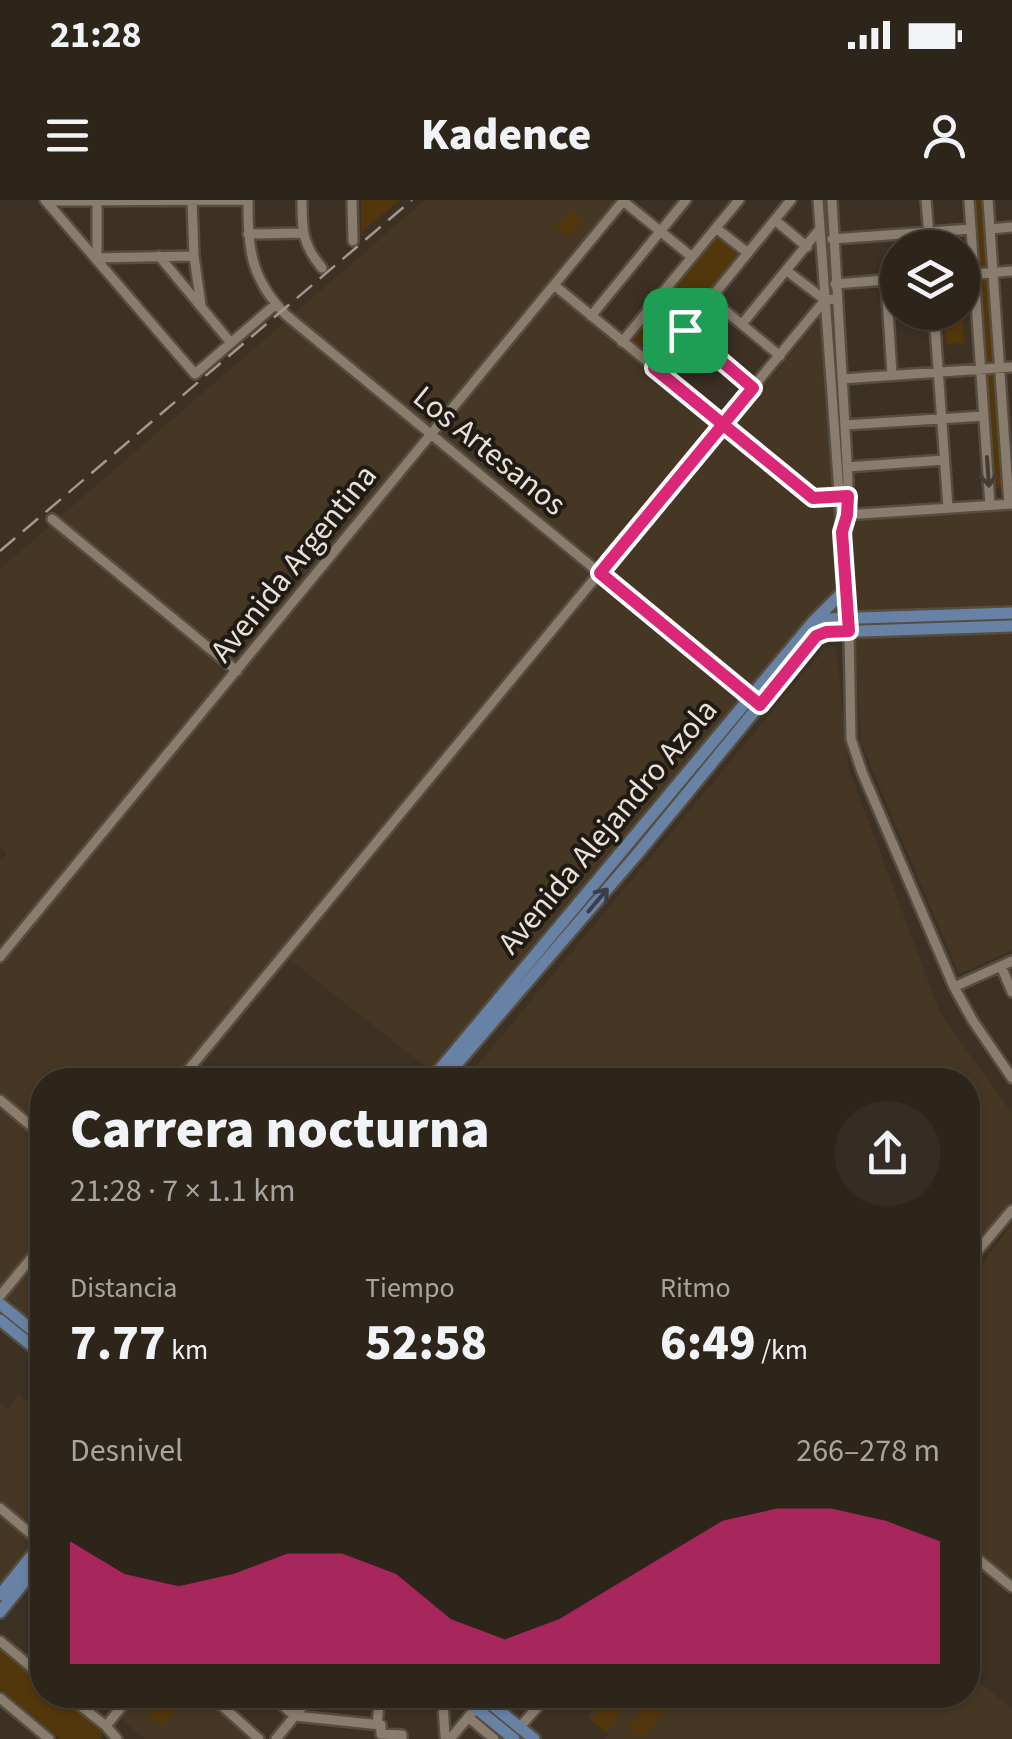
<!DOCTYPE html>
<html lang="es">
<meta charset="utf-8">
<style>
body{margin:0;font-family:"Source Sans 3",sans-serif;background:#352d23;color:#f1f3f6;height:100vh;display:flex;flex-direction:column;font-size:38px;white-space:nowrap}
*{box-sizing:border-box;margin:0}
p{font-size:32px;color:#a7a5a2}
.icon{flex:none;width:55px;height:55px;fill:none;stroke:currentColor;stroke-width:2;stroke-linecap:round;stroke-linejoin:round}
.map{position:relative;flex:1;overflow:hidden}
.panel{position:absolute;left:30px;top:868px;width:950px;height:640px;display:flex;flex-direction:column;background:#2d251a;border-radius:40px;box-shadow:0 2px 8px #0004,0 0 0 2px #484239}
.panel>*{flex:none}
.tools{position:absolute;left:880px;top:30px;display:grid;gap:20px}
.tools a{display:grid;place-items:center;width:100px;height:100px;border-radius:50%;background:#2d251a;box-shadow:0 2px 8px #0004,0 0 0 2px #484239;font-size:50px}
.pin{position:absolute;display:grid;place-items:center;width:85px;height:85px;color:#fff;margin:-42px;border-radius:20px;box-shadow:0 5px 15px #0006}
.round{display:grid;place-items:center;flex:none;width:105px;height:105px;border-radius:52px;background:#352d23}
.headline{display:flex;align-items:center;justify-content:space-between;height:170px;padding:0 40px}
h1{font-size:55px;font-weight:800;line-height:75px}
.figures{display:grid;grid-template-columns:repeat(3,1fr);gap:15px;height:170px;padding:10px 40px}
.figures div{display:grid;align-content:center}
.figures b{font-size:50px;font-weight:800}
.figures small{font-size:28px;font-weight:400}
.figures p{font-size:28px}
.chart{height:280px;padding:20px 40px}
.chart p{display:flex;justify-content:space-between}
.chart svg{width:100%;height:180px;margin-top:10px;fill:#db2777;opacity:.7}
.status{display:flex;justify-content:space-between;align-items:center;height:70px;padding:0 50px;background:#2d251a;direction:ltr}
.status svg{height:28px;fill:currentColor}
header{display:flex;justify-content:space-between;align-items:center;height:130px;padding:0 40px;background:#2d251a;font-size:45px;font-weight:800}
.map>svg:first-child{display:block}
.built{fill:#453723}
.green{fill:#53370c}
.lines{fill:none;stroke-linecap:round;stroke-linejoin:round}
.minor-casing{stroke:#564d41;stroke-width:14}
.major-casing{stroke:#564d41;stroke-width:16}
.minor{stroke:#8a7d6e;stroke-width:9}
.major{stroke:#6882a6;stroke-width:11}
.rail{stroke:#a1998e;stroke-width:2.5;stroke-dasharray:20 10;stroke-linecap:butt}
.oneway{stroke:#443d34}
.oneway2{stroke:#393e47}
.route-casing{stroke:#fff;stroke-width:20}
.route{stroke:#db2777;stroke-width:12}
.labels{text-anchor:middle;stroke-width:8;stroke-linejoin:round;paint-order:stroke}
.street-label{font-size:32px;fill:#e8e1d9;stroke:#1f1a14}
</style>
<div class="status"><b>21:28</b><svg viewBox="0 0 49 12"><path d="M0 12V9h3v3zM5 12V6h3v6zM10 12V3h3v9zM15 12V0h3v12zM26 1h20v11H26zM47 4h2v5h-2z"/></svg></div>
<header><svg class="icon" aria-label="menu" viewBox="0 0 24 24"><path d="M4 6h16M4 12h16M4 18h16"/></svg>Kadence<svg class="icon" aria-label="person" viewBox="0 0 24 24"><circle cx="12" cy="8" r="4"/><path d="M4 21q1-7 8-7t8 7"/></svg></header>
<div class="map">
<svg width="1012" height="1539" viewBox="0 0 1012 1539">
<rect width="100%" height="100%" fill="#3c3123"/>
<path class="built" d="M425 0H619L550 85 729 230 824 113 841 383 430 870 290 760 190 880H42V1128L14 1107V1100L0 1113V662L7 653 0 647V369Z
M1012 308V750L959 774 861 543 848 325 858 313Z
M836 446 849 569 940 813 1012 913V1000L968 1055V880H465L825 448Z
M1012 1024V1379L968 1344V1082Z
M19 1195 42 1214V1337L0 1390V1203L8 1209Z
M968 1473 1012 1509V1539H605L608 1534 587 1517 605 1495H968Z
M140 1495H200L250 1539H145L124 1521 122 1516Z"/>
<path class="green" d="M361 0H400L361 32Z
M972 0H984L1005 287 1001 289 994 287Z
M571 10 583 21 568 38 555 27Z
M717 30 745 53 655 162 627 139Z
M944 113H962L964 143 946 144Z
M0 1447 42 1483V1495H57L101 1531 102 1537 100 1539H60L0 1489Z
M166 1495H179L185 1500 162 1527 148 1516Z
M653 1495H677L642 1539 628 1526Z
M609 1501 617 1505 619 1514 606 1532 590 1520Z"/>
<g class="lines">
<g class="minor-casing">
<path id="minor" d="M45 0 195 174 276 104
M97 0V57
M192 0 194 56 201 105
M302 0C302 30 302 44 322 68
M352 0 353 41
M818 0 849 431 851 539 862 572 954 787 973 821 1012 878
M832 0 848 280 847 315 844 324
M926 0 930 48
M969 0 990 305
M988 0 1009 304
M46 1 248 0C248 49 250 78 286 115L754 500
M623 1 692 57
M775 20 807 47
M716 28 748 53
M990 29 1012 27
M248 34 302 33
M832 39 971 29
M159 56 231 143
M95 58 194 56
M787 71 825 100
M962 75 1012 71
M886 80 892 175
M835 84 898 79
M554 85 813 297 848 296
M711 99 780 156
M934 112 948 308
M591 116 686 0
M742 124 819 30
M685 131 753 188
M622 142 739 0
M654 168 791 0
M842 179 1012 167
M845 225 984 216
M847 267 944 260
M845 315 1012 304
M52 319 237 471
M0 757 624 0
M1001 766 1012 792
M954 787 1012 761
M180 880 825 100 836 99
M0 900 42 935
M968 1062 1012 1010
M0 1096 42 1045
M0 1308 42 1343
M968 1351 1012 1387
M0 1441 42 1476
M28 1464 42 1460
M67 1495 106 1526 117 1539
M210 1495 259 1539
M270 1495 295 1516 381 1525V1534L402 1535V1539
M439 1495 443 1504 445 1536 449 1539
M0 1498 49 1539
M468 1517 494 1539
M377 1525 380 1495
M106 1526 131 1495
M519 1528 548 1495
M276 1539 312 1495
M450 1539 487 1495"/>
</g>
<g class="major-casing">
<path id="major" d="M813 422 829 419 1012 413
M431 880 813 422 846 389
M443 880 639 652 816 436 832 432 1012 426
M0 1104 42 1138
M0 1120 42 1154
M0 1395 42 1343
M0 1412 42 1360
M460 1495 514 1539
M480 1495 534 1539"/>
</g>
<use href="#minor" class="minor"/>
<use href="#major" class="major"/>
<path class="rail" d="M0 351 412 0"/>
</g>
<defs><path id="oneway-shaft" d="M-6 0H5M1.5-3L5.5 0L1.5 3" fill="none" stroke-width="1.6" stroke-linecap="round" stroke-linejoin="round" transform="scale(2.5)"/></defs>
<use class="oneway" href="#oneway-shaft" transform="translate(988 272) rotate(86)"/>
<use class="oneway2" href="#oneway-shaft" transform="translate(598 700) rotate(-50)"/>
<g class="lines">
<g class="route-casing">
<path id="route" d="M685 130 753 188 609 362 600 373 760 505 816 436 826 432 849 431 842 332 847 315 848 296 813 298 654 168 685 130"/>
</g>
<use href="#route" class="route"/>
</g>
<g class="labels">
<g class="street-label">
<text transform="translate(490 250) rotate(39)" y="11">Los Artesanos</text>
<text transform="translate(293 363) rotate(-51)" y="11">Avenida Argentina</text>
<text transform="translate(607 626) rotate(-50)" y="11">Avenida Alejandro Azola</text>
</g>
</g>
</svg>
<div class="tools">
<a><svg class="icon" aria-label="layers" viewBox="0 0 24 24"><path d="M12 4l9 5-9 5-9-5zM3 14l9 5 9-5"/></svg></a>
</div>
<div class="pin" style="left:685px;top:130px;background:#1e9e55"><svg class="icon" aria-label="arrive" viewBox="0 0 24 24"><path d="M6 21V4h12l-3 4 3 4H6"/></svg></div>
<section class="panel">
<div class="headline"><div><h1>Carrera nocturna</h1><p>21:28 · 7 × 1.1 km</p></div><a class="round"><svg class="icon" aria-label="share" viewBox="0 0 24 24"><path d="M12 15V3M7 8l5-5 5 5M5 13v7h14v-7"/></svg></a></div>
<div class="figures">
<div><p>Distancia</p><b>7.77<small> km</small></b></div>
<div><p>Tiempo</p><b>52:58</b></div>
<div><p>Ritmo</p><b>6:49<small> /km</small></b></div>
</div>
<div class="chart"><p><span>Desnivel</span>266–278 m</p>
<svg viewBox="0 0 160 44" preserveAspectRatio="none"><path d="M0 44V14L10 22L20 25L30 22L40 17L50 17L60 22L70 33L80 38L90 33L100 25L110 17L120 9L130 6L140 6L150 9L160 14V44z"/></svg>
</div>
</section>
</div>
